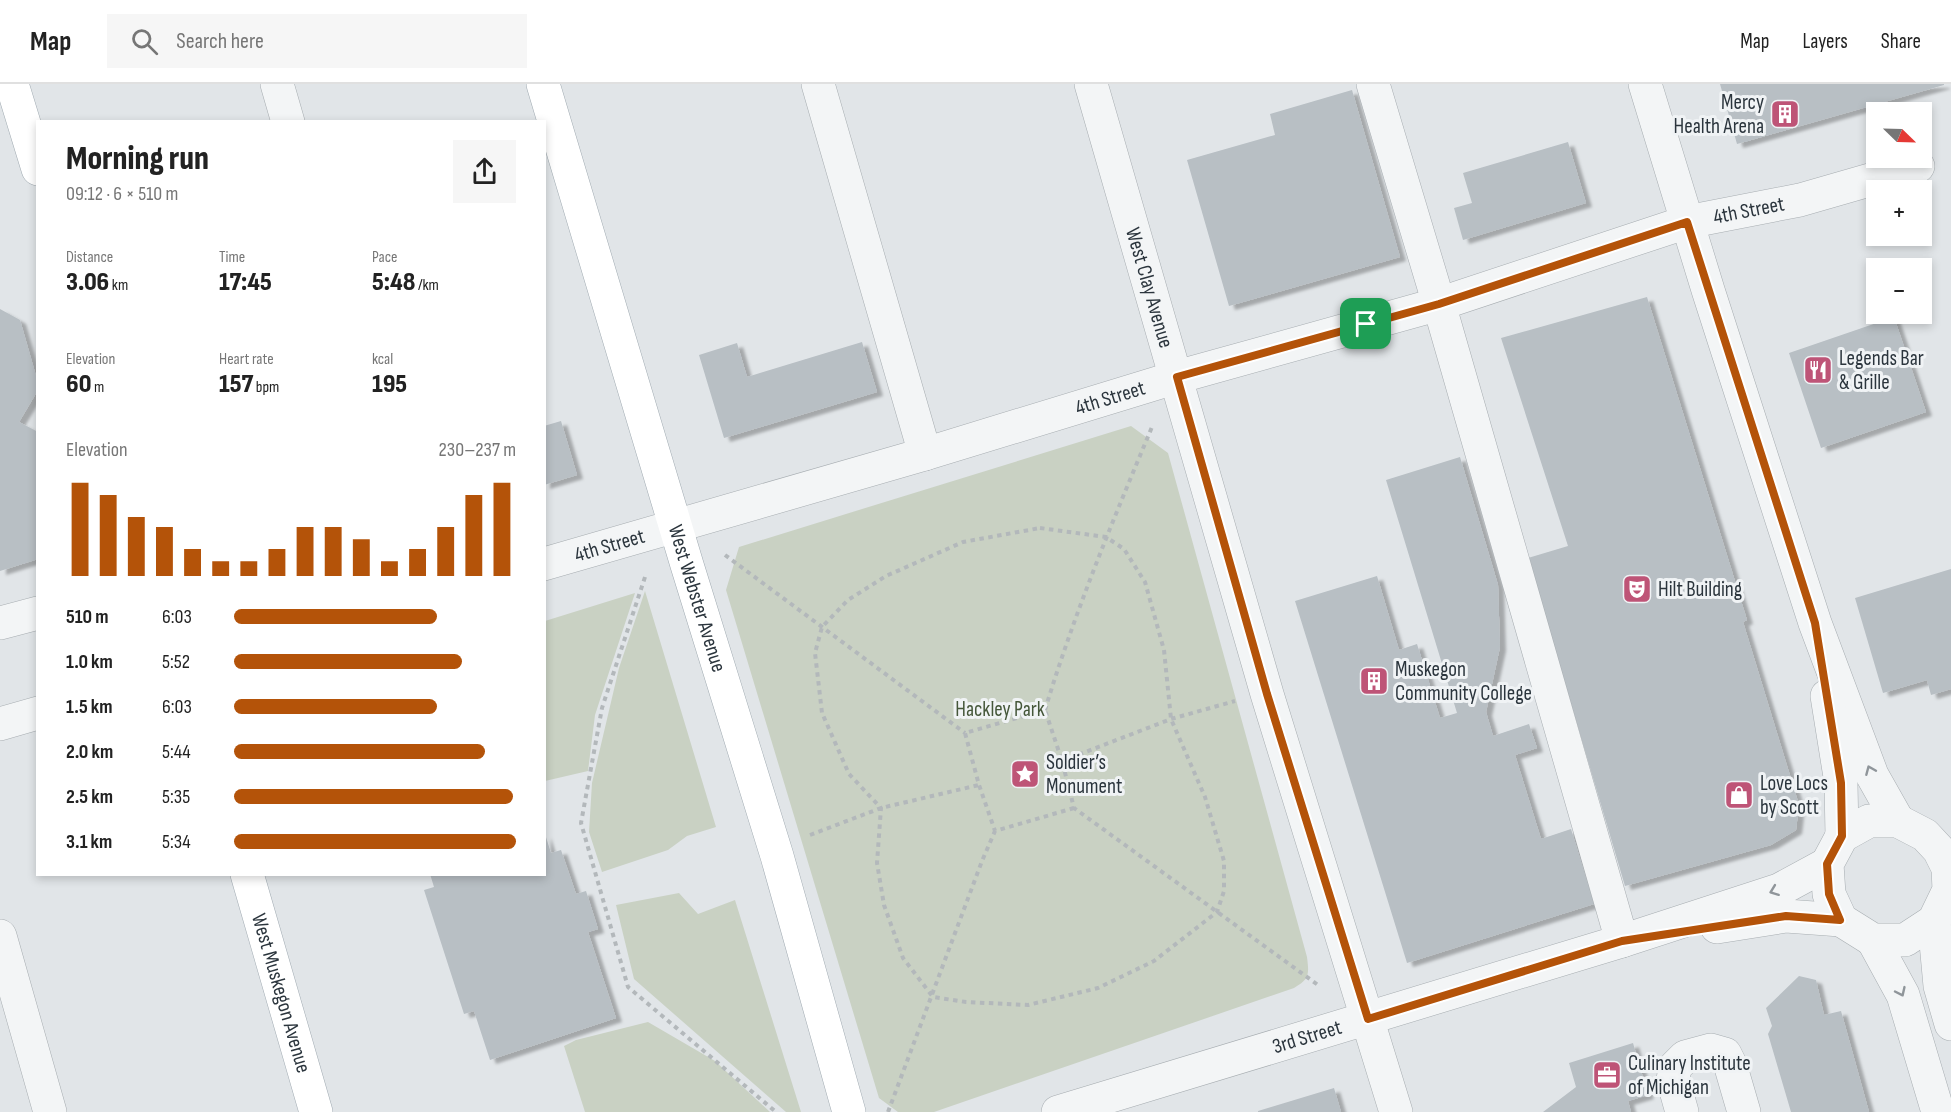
<!DOCTYPE html>
<meta charset="utf-8">
<style>
body{margin:0;font-family:"Sofia Sans Condensed",sans-serif;background:#f6f6f6;color:#222;height:100vh;display:flex;flex-direction:column;font-size:22px;white-space:nowrap}
*{box-sizing:border-box;margin:0}
p{font-size:20px;color:#767676}
.icon{flex:none;width:33px;height:33px;fill:none;stroke:currentColor;stroke-width:2;stroke-linecap:round;stroke-linejoin:round}
.map{position:relative;flex:1;overflow:hidden}
.sheet{position:absolute;left:36px;top:36px;width:510px;height:756px;display:flex;flex-direction:column;background:#fff;border-radius:0px;box-shadow:0 3px 9px #0003}
.sheet>*{flex:none}
.needle{width:39px;rotate:113deg}
.buttons{position:absolute;left:1866px;top:18px;display:grid;gap:12px}
.buttons a{display:grid;place-items:center;width:66px;height:66px;border-radius:0px;background:#fff;box-shadow:0 3px 9px #0003;font-size:30px}
.pin{position:absolute;display:grid;place-items:center;width:51px;height:51px;color:#fff;margin:-26px;border-radius:12px;box-shadow:0 3px 9px #0006}
.round{display:grid;place-items:center;flex:none;width:63px;height:63px;border-radius:0px;background:#f6f6f6}
.summary{display:flex;align-items:center;justify-content:space-between;height:102px;padding:0 30px}
h1{font-size:33px;font-weight:800;line-height:45px}
.stats{display:grid;grid-template-columns:repeat(3,1fr);gap:9px;height:102px;padding:6px 30px}
.stats div{display:grid;align-content:center}
.stats b{font-size:26px;font-weight:800}
.stats small{font-size:16px;font-weight:400}
.stats p{font-size:16px}
.chart{height:168px;padding:12px 30px}
.chart p{display:flex;justify-content:space-between}
.chart svg{width:100%;height:108px;margin-top:6px;stroke:#b45309;stroke-width:6}
ul{padding:0 30px;list-style:none;font-size:20px}
li{display:grid;grid-template-columns:96px 72px 1fr;align-items:center;height:45px}
li i{height:15px;border-radius:8px;background:#b45309}
header{display:flex;align-items:center;gap:36px;box-sizing:border-box;height:84px;padding:0 30px;background:#fff;border-bottom:2px solid #e0e0e0}
header strong{font-size:28px}
nav{display:flex;gap:33px;margin-inline-start:auto;font-size:21px}
.search{width:420px;height:54px;background:#f6f6f6;display:flex;align-items:center;gap:15px;box-sizing:border-box;padding:0 21px;border-radius:0px;color:#767676;font-size:22px}
.map>svg:first-child{display:block}
.green{fill:#c9d1c3}
.building{fill:#b8bfc4;filter:url(#shadow)}
.lines{fill:none;stroke-linecap:round;stroke-linejoin:round}
.minor-casing{stroke:#a7adb1;stroke-width:34}
.major-casing{stroke:#a1abb2;stroke-width:34}
.path{stroke:#b3b8bb;stroke-width:4;stroke-dasharray:4.5 4.5;stroke-linecap:butt}
.minor{stroke:#f3f5f6;stroke-width:33}
.major{stroke:#fff;stroke-width:33}
.oneway{stroke:#8f959a}
.route-casing{stroke:#fff;stroke-width:12}
.route{stroke:#b45309;stroke-width:8}
.labels{text-anchor:middle;stroke-width:6;stroke-linejoin:round;paint-order:stroke}
.poi-label{font-size:21px;fill:#2b353d;stroke:#f0f3f5;text-anchor:start}
.street-label{font-size:21px;fill:#2b353d;stroke:#f0f3f5}
.park-label{font-size:21px;fill:#45573a;stroke:#f0f3f5}
</style>
<header>
<strong>Map</strong>
<div class="search"><svg class="icon" aria-label="search" viewBox="0 0 24 24"><circle cx="10" cy="10" r="6"/><path d="M15 15l6 6"/></svg>Search here</div>
<nav><a>Map</a><a>Layers</a><a>Share</a></nav>
</header>
<div class="map">
<svg width="1951" height="1028" viewBox="0 0 1951 1028">
<defs>
<filter id="shadow"><feDropShadow dx="6" dy="4" stdDeviation="1.5" flood-color="#0004"/></filter>
</defs>
<rect width="100%" height="100%" fill="#e1e5e8"/>
<path class="green" d="M1131 342 1168 369 1307 873C1309 890 1310 895 1294 904L934 1028H898L879 1014 726 506 739 463Z
M645 507 716 743 687 752 668 766 602 788 589 748 592 699 619 584Z
M635 509 595 631 588 687 545 697V537Z
M679 809 698 830 735 816 801 1028H786L634 895 616 821Z
M648 938 715 977 770 1028H585L564 962 576 956Z"/>
<path class="building" d="M1720 0H1944V1L1737 60Z
M1352 6 1400 173 1229 222 1187 76 1275 51 1270 30Z
M1568 58 1586 119 1463 156 1454 124 1472 119 1463 89Z
M1647 213 1747 536 1743 538 1799 721 1796 746 1771 761 1625 802 1528 474 1568 462 1501 254Z
M0 225 20 236 38 299V306L19 338 38 348V475L0 487Z
M1894 233 1926 328 1821 364 1789 269Z
M862 258 877 308 724 354 699 271 737 259 747 293Z
M561 337 577 391 544 401V342Z
M1460 373 1498 501 1500 563 1486 628 1493 652 1529 640 1537 664 1515 671 1541 755 1571 745 1594 820 1407 879 1295 517 1377 492 1399 566 1417 560 1440 634 1457 629 1386 396Z
M1951 485V605L1931 611 1927 596 1883 609 1855 514Z
M545 750 551 769 561 766 576 810 586 807 598 845 588 848 616 934 490 976 474 927 464 930 424 806 434 803 430 790H544Z
M1799 892 1816 896 1824 931 1841 927 1869 1028H1791L1768 950 1772 942 1766 924Z
M1633 959 1648 1011 1628 1017 1631 1028H1543L1576 1003 1569 979Z
M1334 1004 1341 1028H1258V1027Z"/>
<g class="lines">
<g class="minor-casing">
<g id="minor">
<path d="M277 0 288 38"/>
<path d="M818 0 925 370"/>
<path id="s1" d="M1091 0 1267 610 1396 1028"/>
<path d="M1373 0 1439 220 1622 857"/>
<path d="M1645 0 1708 206 1815 539 1872 691 1898 737"/>
<path id="s2" d="M544 480 925 370 1177 293 1439 220 1687 138 1800 116 1918 82"/>
<path d="M0 539 38 529"/>
<path d="M1827 612 1841 699 1842 752"/>
<path d="M0 640 38 629"/>
<path d="M1869 737H1898L1925 751 1939 766 1948 784 1949 806 1934 837 1905 856H1873L1841 836 1829 810 1827 780 1842 752Z"/>
<path d="M1934 837 1940 902 1951 940"/>
<path d="M1717 843 1786 832 1841 836"/>
<path d="M0 852 50 1028"/>
<path d="M1873 856 1903 911 1938 1028"/>
<path id="s3" d="M1058 1028 1622 857 1779 806 1827 780"/>
<path d="M1682 1028 1673 996 1675 983 1685 973 1711 966 1725 970 1730 980 1744 1028"/>
</g>
</g>
<g class="major-casing">
<g id="major">
<path d="M12 0 38 85"/>
<path id="s4" d="M543 0 687 481 777 772 849 1028"/>
<path id="s5" d="M247 790 316 1028"/>
</g>
</g>
<path class="path" d="M1040 444 1106 453 1124 465 1145 498 1164 566 1171 635 1205 713 1224 777V807L1217 828 1154 877 1098 904 1028 921 966 918 933 913 903 874 884 821 877 779 881 724 849 690 822 629 815 569 822 543 848 516 886 492 963 458Z
M725 471 965 649
M645 493 602 624 581 739 628 903 776 1028
M1045 626C1074 530 1113 436 1152 343
M1062 677 1171 635 1235 617
M1074 724 995 747 979 701 965 649 1045 626 1062 677 1074 724 1318 901
M810 751 881 724 979 701
M888 1028 982 777 995 747"/>
<use href="#minor" class="minor"/>
<use href="#major" class="major"/>
</g>
<defs><path id="oneway-chevron" d="M-2-3.5L2.5 0L-2 3.5" fill="none" stroke-width="1.6" stroke-linecap="round" stroke-linejoin="round" transform="scale(1.5)"/></defs>
<g class="oneway">
<use href="#oneway-chevron" transform="translate(1870 686) rotate(-113)"/>
<use href="#oneway-chevron" transform="translate(1774 807) rotate(159)"/>
<use href="#oneway-chevron" transform="translate(1901 908) rotate(65)"/>
</g>
<g class="lines">
<g class="route-casing">
<path id="route" d="M1687 138 1815 539 1841 699 1842 752 1827 780 1829 810 1840 836 1786 832 1622 857 1368 935 1267 610 1177 293 1439 220Z"/>
</g>
<use href="#route" class="route"/>
</g>
<defs>
<g id="building-square" transform="scale(1.5)"><rect x="-9" y="-9" width="18" height="18" rx="4" fill="#be5477" stroke="#f0f3f5"/><path d="M-4-6H4V6H1V3H-1V6H-4ZM-2.5-4.3h1.7v1.8h-1.7ZM.8-4.3h1.7v1.8H.8ZM-2.5-1h1.7V.8h-1.7ZM.8-1h1.7V.8H.8Z" fill="#fff"/></g>
<g id="restaurant-square" transform="scale(1.5)"><rect x="-9" y="-9" width="18" height="18" rx="4" fill="#be5477" stroke="#f0f3f5"/><path d="M-5-6h1v4h1v-4h1v4h1v-4h1v5L-1.5 .5V6h-2V.5L-5-1ZM5-6V6H3V1.5H1.5Q1.5-4 5-6Z" fill="#fff"/></g>
<g id="theatre-square" transform="scale(1.5)"><rect x="-9" y="-9" width="18" height="18" rx="4" fill="#be5477" stroke="#f0f3f5"/><path d="M-5-5.5Q0-4 5-5.5V0Q5 5 0 6Q-5 5-5 0ZM-3.3-2.5H-1v1.5H-3.3ZM1-2.5H3.3v1.5H1ZM-2.8 1Q0 5.5 2.8 1Z" fill="#fff"/></g>
<g id="sight-square" transform="scale(1.5)"><rect x="-9" y="-9" width="18" height="18" rx="4" fill="#be5477" stroke="#f0f3f5"/><path d="M0-6L1.8-2.2L6-1.7L2.9 1.2L3.7 5.4L0 3.3L-3.7 5.4L-2.9 1.2L-6-1.7L-1.8-2.2Z" fill="#fff"/></g>
<g id="shop-square" transform="scale(1.5)"><rect x="-9" y="-9" width="18" height="18" rx="4" fill="#be5477" stroke="#f0f3f5"/><path d="M-5-2.5h2.3a2.7 3.5 0 0 1 5.4 0H5L5.5 6h-11ZM-1.5-2.5h3a1.5 2.3 0 0 0-3 0Z" fill="#fff"/></g>
<g id="office-square" transform="scale(1.5)"><rect x="-9" y="-9" width="18" height="18" rx="4" fill="#be5477" stroke="#f0f3f5"/><path d="M-6-3h4V-5.5h4V-3h4V5H-6ZM-1-4.5V-3h2v-1.5ZM-6 0V1H6V0Z" fill="#fff"/></g>
</defs>
<g fill-rule="evenodd">
<use href="#building-square" x="1785" y="30"/>
<use href="#restaurant-square" x="1818" y="286"/>
<use href="#theatre-square" x="1637" y="505"/>
<use href="#building-square" x="1374" y="597"/>
<use href="#sight-square" x="1025" y="690"/>
<use href="#shop-square" x="1739" y="711"/>
<use href="#office-square" x="1607" y="991"/>
</g>
<g class="labels">
<g class="poi-label">
<text x="1764" y="25" text-anchor="end">Mercy<tspan x="1764" dy="24">Health Arena</tspan></text>
<text x="1839" y="281">Legends Bar<tspan x="1839" dy="24">&amp; Grille</tspan></text>
<text x="1658" y="512">Hilt Building</text>
<text x="1395" y="592">Muskegon<tspan x="1395" dy="24">Community College</tspan></text>
<text x="1046" y="685">Soldier’s<tspan x="1046" dy="24">Monument</tspan></text>
<text x="1760" y="706">Love Locs<tspan x="1760" dy="24">by Scott</tspan></text>
<text x="1628" y="986">Culinary Institute<tspan x="1628" dy="24">of Michigan</tspan></text>
</g>
<g class="street-label">
<text dy="7" stroke="none"><textPath href="#s2" startOffset="1256">4th Street</textPath></text>
<text dy="7" stroke="none"><textPath href="#s1" startOffset="212">West Clay Avenue</textPath></text>
<text dy="7" stroke="none"><textPath href="#s2" startOffset="590">4th Street</textPath></text>
<text dy="7" stroke="none"><textPath href="#s2" startOffset="68">4th Street</textPath></text>
<text dy="7" stroke="none"><textPath href="#s4" startOffset="537">West Webster Avenue</textPath></text>
<text dy="7" stroke="none"><textPath href="#s5" startOffset="124">West Muskegon Avenue</textPath></text>
<text dy="7" stroke="none"><textPath href="#s3" startOffset="260">3rd Street</textPath></text>
</g>
<g class="park-label">
<text x="1000" y="632">Hackley Park</text>
</g>
</g>
</svg>
<div class="buttons">
<a><svg class="needle" viewBox="-14 -14 28 28"><path d="M0-13l5 13h-10z" fill="#e53935"/><path d="M0 13l5-13h-10z" fill="#767676"/></svg></a>
<a>+</a>
<a>−</a>
</div>
<div class="pin" style="left:1366px;top:240px;background:#1e9e55"><svg class="icon" aria-label="arrive" viewBox="0 0 24 24"><path d="M6 21V4h12l-3 4 3 4H6"/></svg></div>
<section class="sheet">
<div class="summary"><div><h1>Morning run</h1><p>09:12 · 6 × 510 m</p></div><a class="round"><svg class="icon" aria-label="share" viewBox="0 0 24 24"><path d="M12 15V3M7 8l5-5 5 5M5 13v7h14v-7"/></svg></a></div>
<div class="stats">
<div><p>Distance</p><b>3.06<small> km</small></b></div>
<div><p>Time</p><b>17:45</b></div>
<div><p>Pace</p><b>5:48<small> /km</small></b></div>
</div>
<div class="stats">
<div><p>Elevation</p><b>60<small> m</small></b></div>
<div><p>Heart rate</p><b>157<small> bpm</small></b></div>
<div><p>kcal</p><b>195</b></div>
</div>
<div class="chart"><p><span>Elevation</span>230–237 m</p>
<svg viewBox="0 0 160 44" preserveAspectRatio="none"><path d="M5 44V6M15 44V11M25 44V20M35 44V24M45 44V33M55 44V38M65 44V38M75 44V33M85 44V24M95 44V24M105 44V29M115 44V38M125 44V33M135 44V24M145 44V11M155 44V6"/></svg>
</div>
<ul>
<li><b>510 m</b>6:03<i style="width:72%"></i></li>
<li><b>1.0 km</b>5:52<i style="width:81%"></i></li>
<li><b>1.5 km</b>6:03<i style="width:72%"></i></li>
<li><b>2.0 km</b>5:44<i style="width:89%"></i></li>
<li><b>2.5 km</b>5:35<i style="width:99%"></i></li>
<li><b>3.1 km</b>5:34<i style="width:100%"></i></li>
</ul>
</section>
</div>
